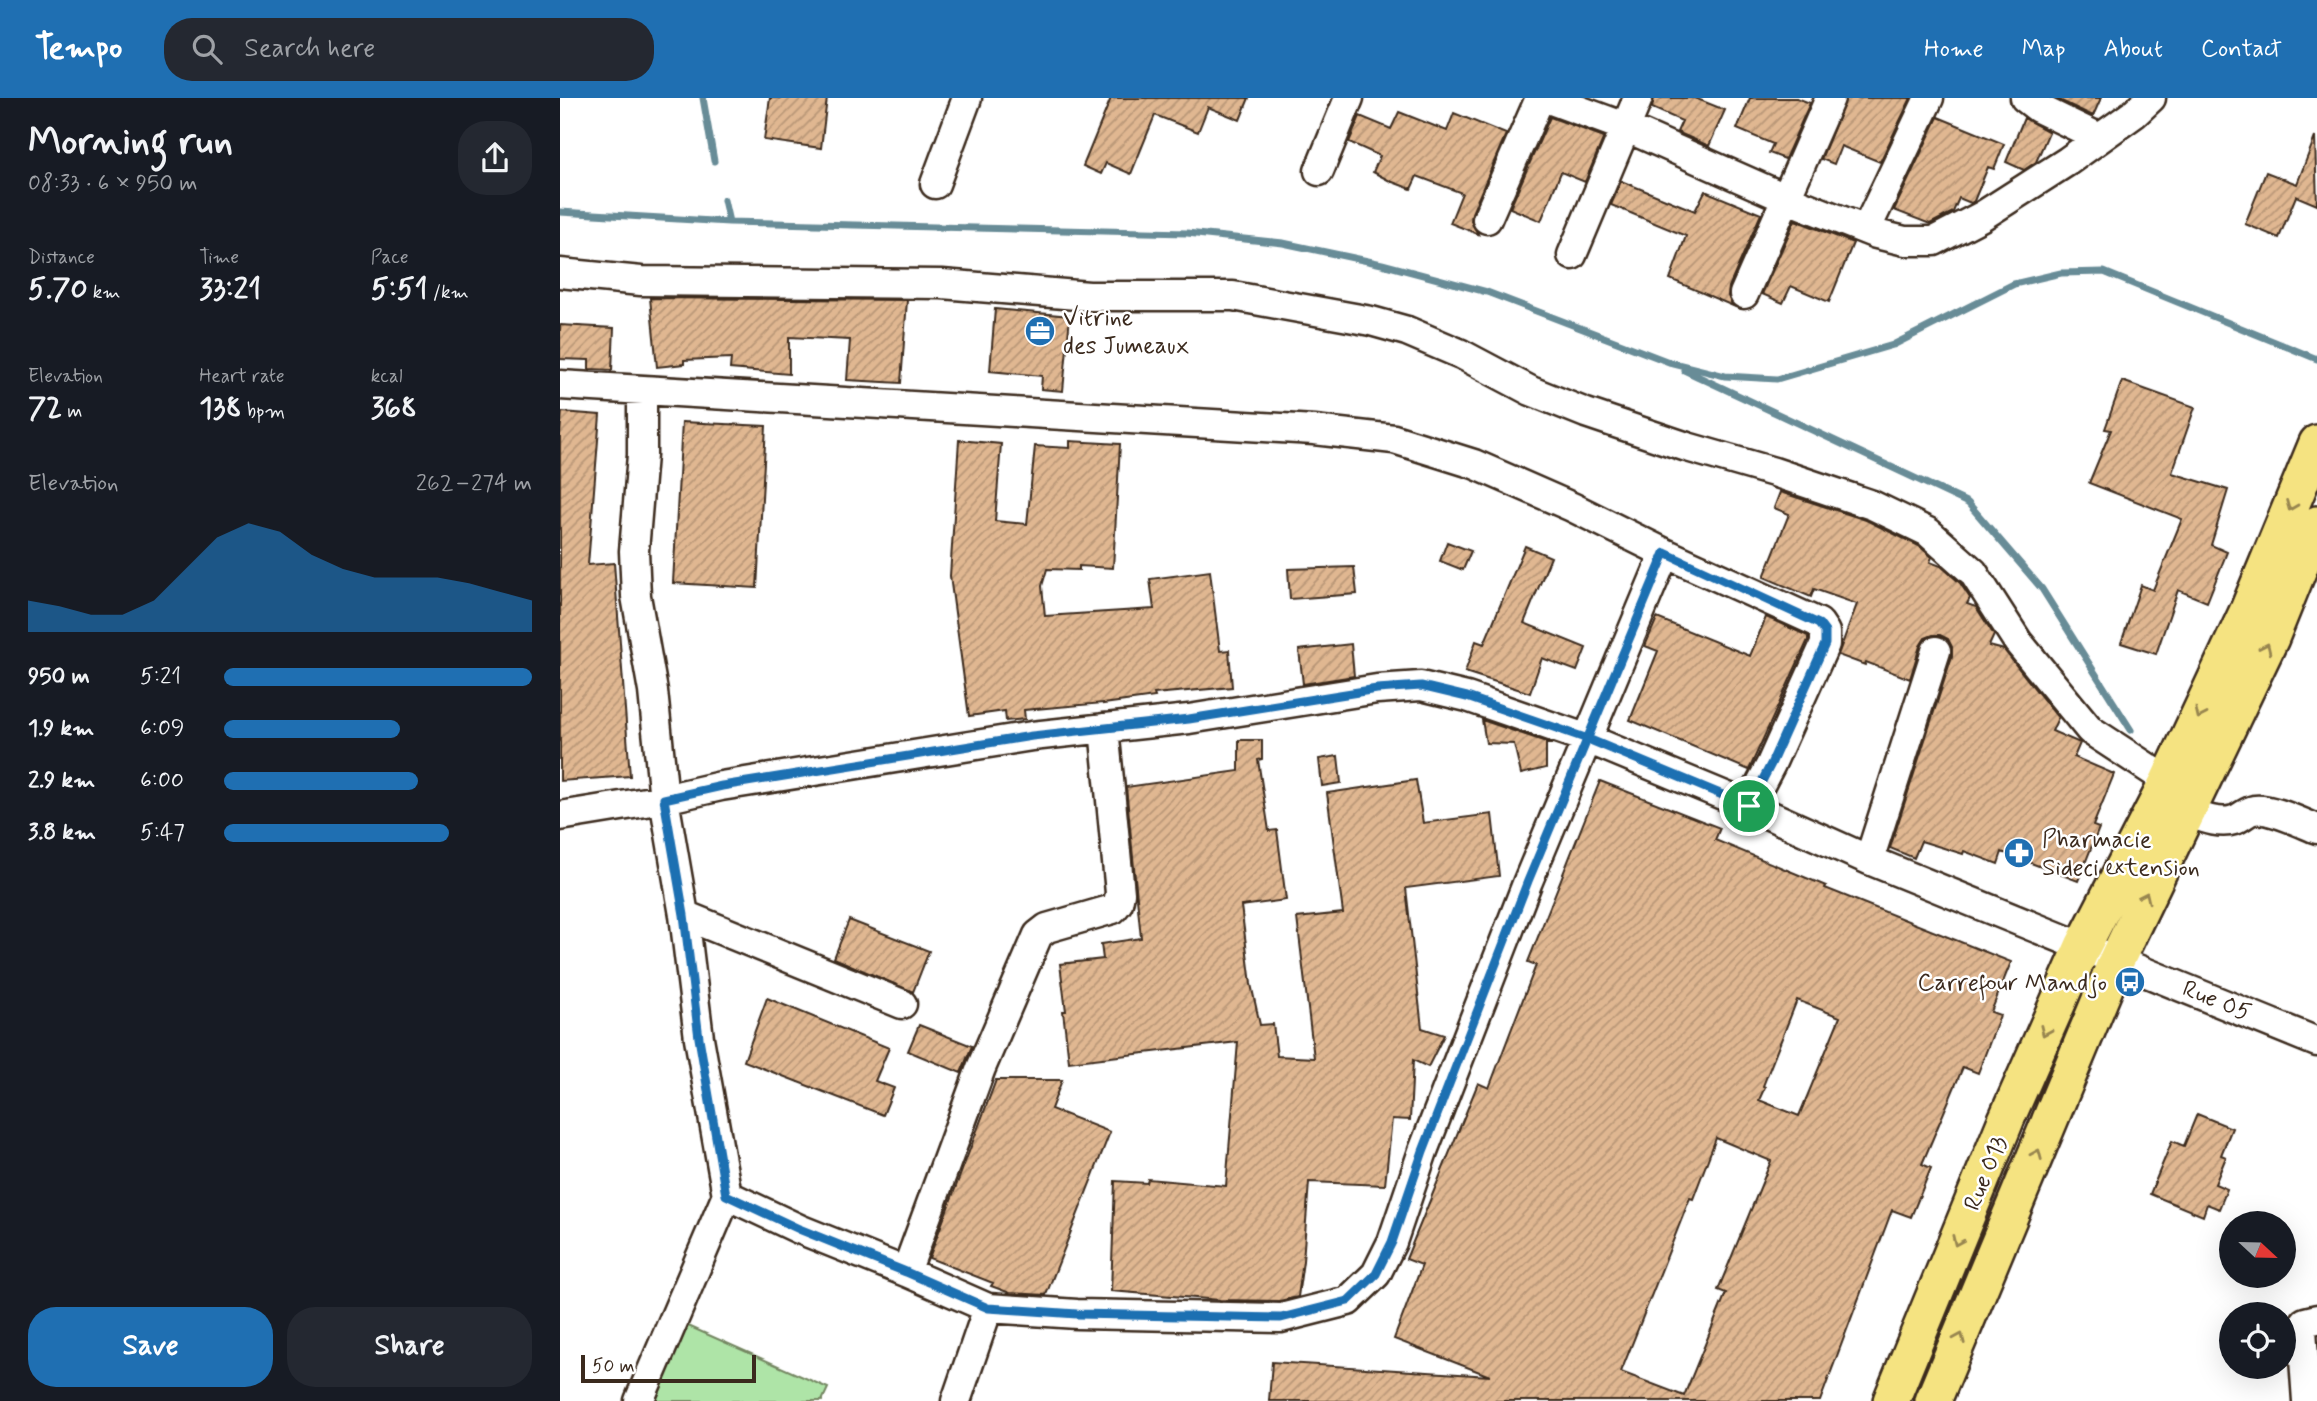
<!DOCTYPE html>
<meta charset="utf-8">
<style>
body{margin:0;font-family:Mynerve,sans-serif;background:#242831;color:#f1f3f6;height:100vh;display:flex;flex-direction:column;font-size:26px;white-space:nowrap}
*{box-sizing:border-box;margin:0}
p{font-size:23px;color:#9ea1a6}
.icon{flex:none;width:38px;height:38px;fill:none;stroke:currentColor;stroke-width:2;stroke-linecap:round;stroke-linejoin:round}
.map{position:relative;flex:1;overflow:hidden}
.panel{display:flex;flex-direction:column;background:#171b24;width:560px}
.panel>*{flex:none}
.needle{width:46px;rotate:112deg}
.tools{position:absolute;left:1659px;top:1113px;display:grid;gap:14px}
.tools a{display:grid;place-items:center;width:77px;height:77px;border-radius:50%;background:#171b24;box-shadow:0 7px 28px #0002;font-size:35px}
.scale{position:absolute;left:21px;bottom:18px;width:175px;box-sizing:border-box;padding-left:7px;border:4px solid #3b2a1e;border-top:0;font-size:19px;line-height:24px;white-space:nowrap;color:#3b2a1e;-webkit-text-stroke:5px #fff;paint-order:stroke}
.pin{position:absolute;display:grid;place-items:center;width:60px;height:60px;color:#fff;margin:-30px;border:4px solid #fff;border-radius:50%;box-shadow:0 2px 7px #0007}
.round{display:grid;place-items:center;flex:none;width:74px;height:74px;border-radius:28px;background:#242831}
.overview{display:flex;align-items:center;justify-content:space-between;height:119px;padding:0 28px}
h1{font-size:38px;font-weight:800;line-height:52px}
.metrics{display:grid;grid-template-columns:repeat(3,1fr);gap:10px;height:119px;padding:7px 28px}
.metrics div{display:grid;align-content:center}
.metrics b{font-size:30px;font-weight:800}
.metrics small{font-size:19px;font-weight:400}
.metrics p{font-size:19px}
.chart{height:196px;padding:14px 28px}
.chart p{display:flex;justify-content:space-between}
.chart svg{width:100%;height:126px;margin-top:7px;fill:#1f6fb2;opacity:.7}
.action{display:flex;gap:14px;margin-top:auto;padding:14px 28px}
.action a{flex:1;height:80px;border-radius:28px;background:#1f6fb2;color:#fff;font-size:28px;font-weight:800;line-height:80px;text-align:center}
.action a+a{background:#242831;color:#f1f3f6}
ul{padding:0 28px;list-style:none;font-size:23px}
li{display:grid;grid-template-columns:112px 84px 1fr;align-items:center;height:52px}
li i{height:18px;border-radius:9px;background:#1f6fb2}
header{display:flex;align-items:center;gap:42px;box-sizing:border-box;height:98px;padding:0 35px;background:#1f6fb2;color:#fff}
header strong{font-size:33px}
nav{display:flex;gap:38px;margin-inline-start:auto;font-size:24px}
.search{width:490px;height:63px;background:#242831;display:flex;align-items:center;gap:18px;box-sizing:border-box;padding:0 24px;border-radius:28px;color:#9ea1a6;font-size:26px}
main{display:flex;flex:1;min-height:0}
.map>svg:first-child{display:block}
.green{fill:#aee4a7;stroke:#748762;stroke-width:2}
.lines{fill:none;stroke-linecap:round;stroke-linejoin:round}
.stream{stroke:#688c97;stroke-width:7}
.building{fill:url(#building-hatch);stroke:#3b2a1e;stroke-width:2;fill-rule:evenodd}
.minor-casing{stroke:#3b2a1e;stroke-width:33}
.major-casing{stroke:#3b2a1e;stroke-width:40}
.minor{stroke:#fff;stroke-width:28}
.major{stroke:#f5e381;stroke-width:35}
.oneway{stroke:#988650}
.route-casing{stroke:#fff;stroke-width:14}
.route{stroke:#1f6fb2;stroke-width:9}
.labels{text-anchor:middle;stroke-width:5;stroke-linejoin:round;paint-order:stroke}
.poi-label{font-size:24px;fill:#3b2a1e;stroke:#fff;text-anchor:start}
.street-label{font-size:24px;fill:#3b2a1e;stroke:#fff}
</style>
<header>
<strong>Tempo</strong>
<div class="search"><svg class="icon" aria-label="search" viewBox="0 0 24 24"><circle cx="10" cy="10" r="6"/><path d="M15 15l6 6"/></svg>Search here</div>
<nav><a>Home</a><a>Map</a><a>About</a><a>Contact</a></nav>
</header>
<main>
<section class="panel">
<div class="overview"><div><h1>Morning run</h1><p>08:33 · 6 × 950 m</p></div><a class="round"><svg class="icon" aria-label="share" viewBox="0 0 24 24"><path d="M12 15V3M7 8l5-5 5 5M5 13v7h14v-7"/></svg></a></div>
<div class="metrics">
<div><p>Distance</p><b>5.70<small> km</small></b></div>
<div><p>Time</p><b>33:21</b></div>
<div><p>Pace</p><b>5:51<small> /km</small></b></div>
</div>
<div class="metrics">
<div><p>Elevation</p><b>72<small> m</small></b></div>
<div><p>Heart rate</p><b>138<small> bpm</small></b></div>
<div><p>kcal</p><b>368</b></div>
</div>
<div class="chart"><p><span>Elevation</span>262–274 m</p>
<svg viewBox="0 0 160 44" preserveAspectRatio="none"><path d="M0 44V33L10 35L20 38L30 38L40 33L50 22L60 11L70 6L80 9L90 17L100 22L110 25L120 25L130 25L140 27L150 30L160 33V44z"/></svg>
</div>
<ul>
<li><b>950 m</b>5:21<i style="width:100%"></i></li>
<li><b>1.9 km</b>6:09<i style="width:57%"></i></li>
<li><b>2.9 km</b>6:00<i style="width:63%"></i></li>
<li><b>3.8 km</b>5:47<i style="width:73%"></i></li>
</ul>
<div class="action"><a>Save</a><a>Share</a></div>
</section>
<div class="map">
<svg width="1757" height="1303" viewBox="0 0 1757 1303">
<defs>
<pattern id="building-hatch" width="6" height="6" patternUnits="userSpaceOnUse" patternTransform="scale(1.75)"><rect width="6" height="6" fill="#e0b791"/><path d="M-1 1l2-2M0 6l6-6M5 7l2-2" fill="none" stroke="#b79576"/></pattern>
</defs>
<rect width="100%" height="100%" fill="#fff"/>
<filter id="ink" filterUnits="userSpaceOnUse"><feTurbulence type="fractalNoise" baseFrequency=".0143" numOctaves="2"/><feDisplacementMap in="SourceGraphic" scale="14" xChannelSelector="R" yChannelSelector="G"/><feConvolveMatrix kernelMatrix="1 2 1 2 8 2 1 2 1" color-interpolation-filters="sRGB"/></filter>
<g filter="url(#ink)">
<path class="green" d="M126 1227 268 1290 262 1303H96Z"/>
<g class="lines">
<path class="stream" d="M143 0 154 63
M164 102 169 124
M0 114 169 124 627 135 723 145 822 166 927 194 1109 264 1165 278 1217 281 1333 247 1454 186 1501 175 1544 174 1757 261
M1124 272 1408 405 1482 491 1571 632"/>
</g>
<path class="building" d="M210 0H267L261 50 204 42Z
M551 0H689L680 22 648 9 638 34 595 17 571 76 546 65 541 76 523 68Z
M1094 0H1135L1165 12 1149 48 1117 34 1122 23 1092 10Z
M1190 0H1237L1250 5 1225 61 1209 55 1213 46 1177 31Z
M1286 0H1351L1320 64 1281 48 1274 66 1261 61Z
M1495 0H1541L1533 18Z
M839 14 887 33 894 15 946 36 912 115 911 123 918 136 890 125 902 95 857 78 851 91 830 83 813 74 820 58 789 44 800 18 831 31Z
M990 19 1044 39 1025 84 1001 74 981 123 950 110Z
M1378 19 1444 46 1434 71 1428 69 1414 103 1411 105 1399 100 1393 114 1370 126 1334 112Z
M1464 20 1489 34 1476 64 1464 72 1446 64Z
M1755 39 1757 107 1736 98 1719 140 1685 126 1706 74 1737 86Z
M1061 83 1135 113 1145 93 1201 116 1169 189 1168 198 1173 208 1110 181 1126 138 1051 107Z
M1235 122 1293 145 1269 204 1231 188 1223 205 1202 196Z
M90 200 347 202 341 285 287 282 290 242 229 239V276L170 271 171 260 124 262V266L97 269Z
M435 211 510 218 503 293 481 291 482 278 430 273Z
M0 227 54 230 52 272 29 271V262L0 261Z
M1562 283 1635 309 1612 375 1668 392 1651 447 1667 454 1647 504 1618 492 1596 556 1561 545 1581 487 1593 492 1622 421 1529 385 1551 332 1545 331Z
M2 314 40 317 28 467 54 465 70 678 0 683V337Z
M122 324 206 328 197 490 113 485Z
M399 342 441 346 435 423 467 426 475 348 510 350V343L560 346 553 470 519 468V472L487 471 482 488 485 518 594 511 590 481 650 473 660 553 669 552 672 589 594 596 595 599 543 606V605L464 612 465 621 446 623 445 613 409 618 390 478Z
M1220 394 1306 422 1359 448 1372 459 1370 464 1381 468 1400 485 1410 500 1407 506 1416 509 1434 537 1429 548 1444 552 1498 620 1492 633 1520 645 1514 659 1554 676 1533 728 1539 730 1518 783 1442 754 1438 766 1404 753 1403 756 1361 743 1354 760 1330 750 1392 558V549L1388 541 1380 537H1373L1365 540 1360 548 1350 581 1306 564 1305 567 1278 557 1297 506 1254 491 1251 499 1204 479 1229 416 1214 410Z
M887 444 911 453 903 472 880 463Z
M965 448 991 459 964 525 1026 550 1017 573 982 560 970 595 905 574 916 543 924 546Z
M794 469 797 496 730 501 728 471Z
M1206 519 1248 538V542L1189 672 1070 622 1098 553 1085 548 1097 520 1190 558Z
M791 546 794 578 743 586 739 552Z
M922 622 992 646H986V670L961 676 954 646 926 645Z
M679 642H702V661L698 662 709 733 717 732 726 802 681 808 691 886 700 927 713 926 717 958 754 960 737 820 783 815 767 695 856 682 863 725 932 716 939 778 846 790 862 930 884 937 868 969 853 962 850 1022 832 1021 825 1087 749 1084 743 1163 738 1199 719 1203 660 1202 551 1193 555 1083 587 1085 588 1081 666 1088 678 944 509 964 503 913H506L500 866 543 861 541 846 581 840 566 689 679 673Z
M778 658 781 685 762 688 759 661Z
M1040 683 1160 730 1155 742 1266 788 1265 790 1451 864 1431 914 1440 917 1418 975 1403 969 1362 1066 1371 1070 1351 1119 1332 1112 1260 1303H709L712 1264 930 1278 834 1241 862 1167 846 1161 918 985 929 990 976 867 968 864ZM1237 902 1280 919 1239 1018 1199 1002 1205 989 1203 988ZM1156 1040 1211 1063 1158 1192 1166 1195 1124 1298 1061 1274 1130 1100 1133 1101Z
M289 822 369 853 353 894 274 860Z
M207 900 329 950 315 983 334 990 323 1017 184 963Z
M359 927 412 948 401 975 348 953Z
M436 982H502L491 1011 550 1034 486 1197 450 1195 431 1188 433 1185 369 1160Z
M1637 1016 1672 1030 1661 1057 1666 1059 1655 1086 1667 1091 1659 1111 1647 1106 1643 1118 1590 1096 1612 1043 1624 1048Z"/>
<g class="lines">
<g class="minor-casing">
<path id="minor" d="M986 0 1065 29 1225 100 1316 136 1345 143H1374L1422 118 1508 63 1575 15 1591 0
M1465 0 1478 10 1540 40
M759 73 789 0
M375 86 407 0
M927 121 980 0
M1306 132 1369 0
M1012 157 1078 0
M0 175 81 183 382 186 529 198H673L811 223 847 233 901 256 971 293 1026 315 1127 349 1214 374 1312 407 1368 434 1413 474 1458 544 1530 632 1608 683
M1184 196 1270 0
M0 287 754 332 834 341 914 366 1012 409 1105 455 1259 525 1265 534V546L1211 666 1189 708
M1626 714C1641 719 1659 727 1674 722 1681 720 1687 713 1694 712 1709 709 1742 725 1757 731
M0 718 104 701 161 688 472 638 629 621 817 591 861 588 907 599 1028 641 1189 708 1309 762 1757 944
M1309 762 1376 553
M124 817 342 906
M167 1097 239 1131 346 1174 428 1210 517 1216 721 1220 788 1203 816 1176 832 1144 863 1053 968 783 1105 455
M346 1174 421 970 478 837 487 830 553 811 558 805 560 795 544 630
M79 1303 167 1097 139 940 124 817 104 701 93 593 76 498 74 453 82 357V294
M396 1303 428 1210
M1747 1303 1742 1232 1745 1224 1757 1221"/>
</g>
<g class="major-casing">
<path id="major" d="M1331 1303 1446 1022 1523 848 1608 683 1688 512 1757 345
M1373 1303 1557 861 1711 540 1757 426"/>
</g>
<use href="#minor" class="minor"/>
<use href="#major" class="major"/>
</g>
<defs><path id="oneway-chevron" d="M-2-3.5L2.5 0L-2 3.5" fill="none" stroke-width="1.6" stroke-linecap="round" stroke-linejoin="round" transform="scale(1.75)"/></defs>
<g class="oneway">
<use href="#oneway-chevron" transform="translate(1731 408) rotate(112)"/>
<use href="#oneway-chevron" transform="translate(1706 550) rotate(-65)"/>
<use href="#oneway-chevron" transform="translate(1640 616) rotate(115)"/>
<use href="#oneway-chevron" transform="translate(1585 799) rotate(-65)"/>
<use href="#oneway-chevron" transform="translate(1485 933) rotate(114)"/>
<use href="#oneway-chevron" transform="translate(1477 1056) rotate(-67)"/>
<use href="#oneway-chevron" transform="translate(1397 1143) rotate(114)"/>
<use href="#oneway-chevron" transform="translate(1400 1240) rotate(-67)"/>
</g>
</g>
<g class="lines" filter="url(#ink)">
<g class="route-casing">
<path id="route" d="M1189 708 1028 641 907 599 861 588 817 591 629 621 472 638 162 688 104 701 124 817 139 940 166 1097 239 1131 346 1174 428 1210 517 1216 721 1220 788 1203 816 1176 832 1144 863 1053 968 783 1105 455 1259 526 1265 534V546L1211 666 1189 708"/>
</g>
<use href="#route" class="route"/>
</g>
<defs>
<g id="office-disc" transform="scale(1.575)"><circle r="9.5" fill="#1f6fb2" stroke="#fff"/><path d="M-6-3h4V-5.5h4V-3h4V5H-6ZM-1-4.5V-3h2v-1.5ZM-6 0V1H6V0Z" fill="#fff"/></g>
<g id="pharmacy-disc" transform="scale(1.575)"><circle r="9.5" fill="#1f6fb2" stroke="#fff"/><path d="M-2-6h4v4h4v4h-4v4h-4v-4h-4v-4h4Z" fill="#fff"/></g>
<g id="bus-disc" transform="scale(1.575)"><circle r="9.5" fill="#1f6fb2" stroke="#fff"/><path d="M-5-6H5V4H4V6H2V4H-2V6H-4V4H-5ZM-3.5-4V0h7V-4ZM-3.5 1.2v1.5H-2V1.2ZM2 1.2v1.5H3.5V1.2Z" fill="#fff"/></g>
</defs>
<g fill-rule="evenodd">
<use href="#office-disc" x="480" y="233"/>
<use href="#pharmacy-disc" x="1459" y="755"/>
<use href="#bus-disc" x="1570" y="884"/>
</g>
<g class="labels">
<g class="poi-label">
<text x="503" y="227">Vitrine<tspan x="503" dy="28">des Jumeaux</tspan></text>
<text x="1482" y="749">Pharmacie<tspan x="1482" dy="28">Sideci extension</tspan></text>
<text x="1547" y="892" text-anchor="end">Carrefour Mandjo</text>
</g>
<g class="street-label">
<text transform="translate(1657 902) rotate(22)" y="8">Rue O5</text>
<text transform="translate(1425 1075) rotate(-68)" y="8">Rue O13</text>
</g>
</g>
</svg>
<div class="tools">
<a><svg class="needle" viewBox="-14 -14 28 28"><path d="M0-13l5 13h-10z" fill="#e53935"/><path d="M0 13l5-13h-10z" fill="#9ea1a6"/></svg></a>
<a><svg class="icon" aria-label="locate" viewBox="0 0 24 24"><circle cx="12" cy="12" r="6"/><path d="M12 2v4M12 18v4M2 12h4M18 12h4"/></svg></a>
</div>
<div class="scale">50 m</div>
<div class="pin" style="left:1189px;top:708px;background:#1e9e55"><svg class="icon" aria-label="arrive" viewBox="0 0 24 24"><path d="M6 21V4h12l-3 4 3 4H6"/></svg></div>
</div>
</main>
